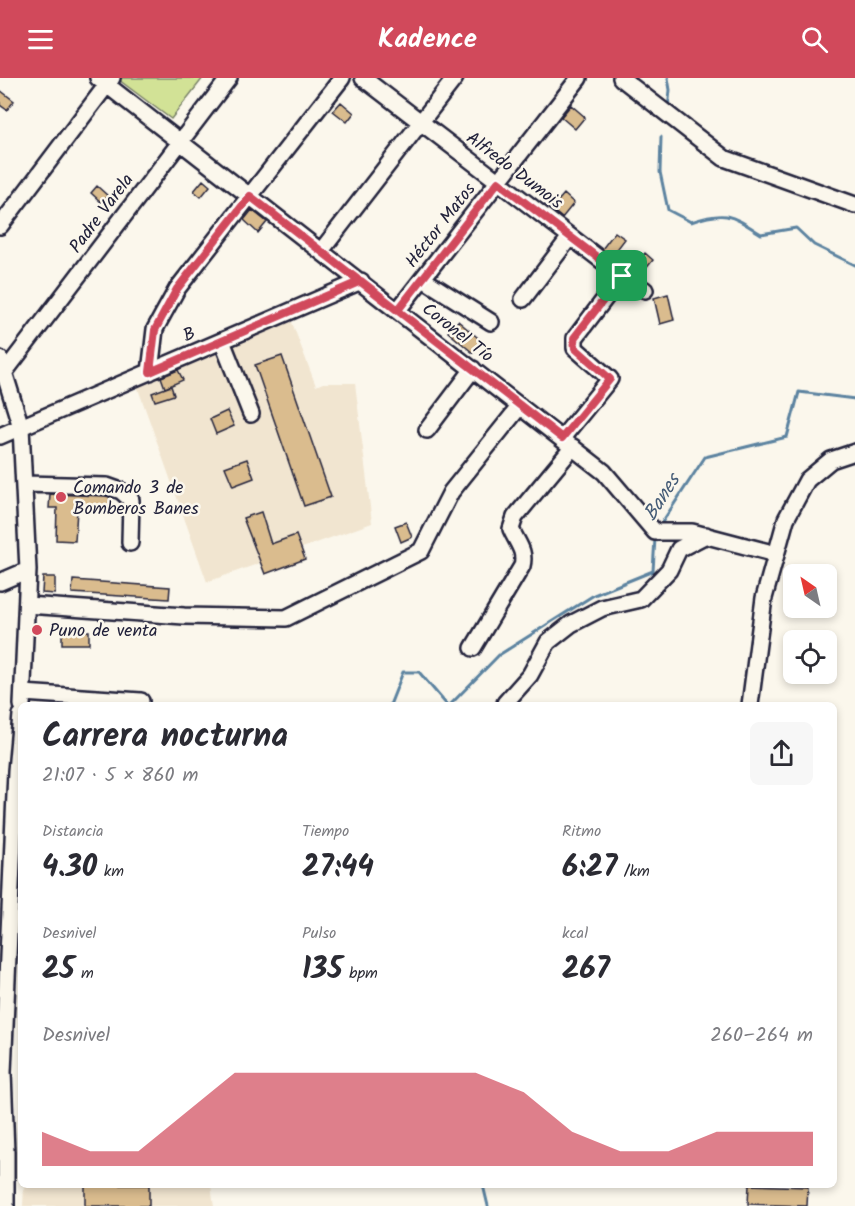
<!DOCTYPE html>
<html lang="es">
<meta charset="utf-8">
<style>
body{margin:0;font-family:Kalam,sans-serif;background:#f7f7f7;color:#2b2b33;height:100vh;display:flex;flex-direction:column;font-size:22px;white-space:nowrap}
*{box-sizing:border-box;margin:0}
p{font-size:20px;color:#7c7c81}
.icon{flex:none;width:33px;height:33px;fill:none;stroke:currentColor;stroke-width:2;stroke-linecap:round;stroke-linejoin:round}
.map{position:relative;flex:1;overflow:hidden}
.side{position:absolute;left:18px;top:624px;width:819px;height:486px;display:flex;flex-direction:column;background:#fff;border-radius:9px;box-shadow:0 3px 9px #0003}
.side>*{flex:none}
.needle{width:39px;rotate:326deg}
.buttons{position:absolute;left:783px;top:486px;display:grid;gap:12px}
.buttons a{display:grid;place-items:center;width:54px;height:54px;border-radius:9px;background:#fff;box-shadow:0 3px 9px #0003;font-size:30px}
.pin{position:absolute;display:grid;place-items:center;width:51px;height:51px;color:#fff;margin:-26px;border-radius:12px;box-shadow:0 3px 9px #0006}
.round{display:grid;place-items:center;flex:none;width:63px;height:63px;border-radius:9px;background:#f7f7f7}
.head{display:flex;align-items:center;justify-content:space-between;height:102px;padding:0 24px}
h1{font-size:33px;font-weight:700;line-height:45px}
.metrics{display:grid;grid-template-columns:repeat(3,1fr);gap:9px;height:102px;padding:6px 24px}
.metrics div{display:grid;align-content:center}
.metrics b{font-size:30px;font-weight:700}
.metrics small{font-size:16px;font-weight:400}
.metrics p{font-size:16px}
.chart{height:168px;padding:12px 24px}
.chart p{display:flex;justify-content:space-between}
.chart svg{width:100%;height:108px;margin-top:6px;fill:#d1495b;opacity:.7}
header{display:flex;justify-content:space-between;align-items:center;height:78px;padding:0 24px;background:#d1495b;color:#fff;font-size:27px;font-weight:700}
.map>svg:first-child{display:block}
.built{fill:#f1e5d0}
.green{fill:#d2e296;stroke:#7a8268;stroke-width:1.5}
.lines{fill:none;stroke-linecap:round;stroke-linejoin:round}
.stream{stroke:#5c83a0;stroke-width:3}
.building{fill:#dabc8e;stroke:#22223b;stroke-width:1.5}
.minor-casing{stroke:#22223b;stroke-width:20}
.minor{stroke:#fbf7ec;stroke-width:15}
.route-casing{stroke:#fff;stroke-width:12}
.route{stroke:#d1495b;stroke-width:8}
.poi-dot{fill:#d1495b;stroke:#fbf7ec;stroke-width:2}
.labels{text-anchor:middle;stroke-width:5;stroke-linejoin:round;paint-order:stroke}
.street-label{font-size:18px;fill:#22223b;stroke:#fbf7ec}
.poi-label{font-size:18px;fill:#22223b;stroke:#fbf7ec;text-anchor:start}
.water-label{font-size:20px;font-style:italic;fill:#445b76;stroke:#fbf7ec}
</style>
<header><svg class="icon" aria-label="menu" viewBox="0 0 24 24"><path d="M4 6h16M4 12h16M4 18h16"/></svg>Kadence<svg class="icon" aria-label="search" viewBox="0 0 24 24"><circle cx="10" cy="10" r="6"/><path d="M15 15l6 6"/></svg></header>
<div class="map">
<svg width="855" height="1128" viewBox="0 0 855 1128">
<rect width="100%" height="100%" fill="#fbf7ec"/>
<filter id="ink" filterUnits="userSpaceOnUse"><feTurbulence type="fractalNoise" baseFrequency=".0167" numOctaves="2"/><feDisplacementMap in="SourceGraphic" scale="12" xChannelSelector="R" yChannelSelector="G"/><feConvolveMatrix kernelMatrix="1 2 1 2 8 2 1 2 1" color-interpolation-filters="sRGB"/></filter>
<g filter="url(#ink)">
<path class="built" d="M291 242 316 308 323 305H355L372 445 207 504 136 305Z
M24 1107H211L214 1128H23Z"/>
<path class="green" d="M121 0H203L171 41 119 2Z"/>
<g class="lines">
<path class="stream" d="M668 0 670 12 668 31
M661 59 660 94 668 132 691 144C726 132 731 137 761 156L796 150 814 167 855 187
M659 449 705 379 787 359 799 314 855 321
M390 627 403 594H419L447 627
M450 627 499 577 594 517 653 493 655 460
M483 1107 488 1128"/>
</g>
<path class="building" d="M0 12 14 23 7 32 0 27Z
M341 24 354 35 347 44 333 33Z
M571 27 585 39 575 51 561 39Z
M203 102 210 108 201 119 194 113Z
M97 108 108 118 102 125 91 115Z
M564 116 574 125 562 140 551 131Z
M252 132 267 144 258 155 244 142Z
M615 154 625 161 612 178 602 171Z
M645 175 653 182 640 198 631 192Z
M668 216 674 242 660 246 654 220Z
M458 243 483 264 473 275 448 254Z
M282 278 331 419 304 428 255 287Z
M178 292 183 302 165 310 161 299Z
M171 308 174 317 155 323 152 315Z
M227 333 234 348 216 356 210 341Z
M247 381 254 400 233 408 225 389Z
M50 416 105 418 110 419 109 434 77 432 75 463 56 462 57 430H49Z
M261 434 271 466 296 457 305 481 265 496 243 440Z
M406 444 412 459 401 464 395 448Z
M43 499H55V516L42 515Z
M73 502 170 509 169 521 72 515Z
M62 553H89V566H62Z
M85 1107H149V1128H85Z
M749 1107 808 1109 807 1128 748 1126Z"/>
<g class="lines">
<g class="minor-casing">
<path id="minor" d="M98 0 604 394 655 454H692L776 476
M363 0 622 198 645 212
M621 0 724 80 855 127
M0 148 112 0
M321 173 455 0
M423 201 491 244
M523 221 570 159
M398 232 579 0
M222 263 251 336
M0 281 21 349 28 492 22 627
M150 294 155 251 177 211 342 0
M4 295 229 0
M427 352 473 291
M0 358 361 203
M562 360 610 301 575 270V260L622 198
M24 406 107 408 121 413 131 422 130 465
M0 504 28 492
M27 527 184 538 286 540 421 473 451 414 520 328
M473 570 522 488C526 473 517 465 511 451L515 439 573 369
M23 615 141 623
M505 625 530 597 548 564 571 546 602 530 641 521 669 492 679 471 706 457
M750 627 764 520 786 441 807 402 831 382 855 374
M6 1128V1074L3 994 16 693 21 637"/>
</g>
<use href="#minor" class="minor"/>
</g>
</g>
<g class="lines" filter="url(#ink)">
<g class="route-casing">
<path id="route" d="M622 198 498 104 398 232 361 203 150 294 155 252 177 211 250 118 562 360 610 301 575 270 574 260 622 198"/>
</g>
<use href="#route" class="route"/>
</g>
<g class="poi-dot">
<circle cx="61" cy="419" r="6"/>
<circle cx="37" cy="552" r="6"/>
</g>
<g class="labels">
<g class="street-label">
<text transform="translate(515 92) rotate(37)" y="6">Alfredo Dumois</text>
<text transform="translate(101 135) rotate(-53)" y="6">Padre Varela</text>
<text transform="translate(440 147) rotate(-52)" y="6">Héctor Matos</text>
<text transform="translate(458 254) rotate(38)" y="6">Coronel Tío</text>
<text transform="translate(189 256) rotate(-23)" y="6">B</text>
</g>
<g class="poi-label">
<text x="73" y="415">Comando 3 de<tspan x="73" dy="21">Bomberos Banes</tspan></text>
<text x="49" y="558">Puno de venta</text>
</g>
<g class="water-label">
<text transform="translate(661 419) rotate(-58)" y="7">Banes</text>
</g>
</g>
</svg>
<div class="buttons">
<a><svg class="needle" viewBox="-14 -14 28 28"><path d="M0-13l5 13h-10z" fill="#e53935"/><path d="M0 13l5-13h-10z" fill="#7c7c81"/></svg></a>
<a><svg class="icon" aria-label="locate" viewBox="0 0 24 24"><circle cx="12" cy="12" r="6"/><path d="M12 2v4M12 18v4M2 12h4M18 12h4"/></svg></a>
</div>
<div class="pin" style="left:622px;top:198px;background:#1e9e55"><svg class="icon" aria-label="arrive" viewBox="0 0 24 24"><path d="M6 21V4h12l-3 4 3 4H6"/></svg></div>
<section class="side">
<div class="head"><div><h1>Carrera nocturna</h1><p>21:07 · 5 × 860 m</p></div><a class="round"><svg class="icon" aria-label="share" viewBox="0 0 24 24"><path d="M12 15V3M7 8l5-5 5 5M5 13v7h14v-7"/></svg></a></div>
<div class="metrics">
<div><p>Distancia</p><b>4.30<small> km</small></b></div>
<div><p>Tiempo</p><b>27:44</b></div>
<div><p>Ritmo</p><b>6:27<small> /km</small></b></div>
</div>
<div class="metrics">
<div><p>Desnivel</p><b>25<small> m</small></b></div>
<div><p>Pulso</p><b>135<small> bpm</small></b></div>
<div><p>kcal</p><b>267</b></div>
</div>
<div class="chart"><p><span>Desnivel</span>260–264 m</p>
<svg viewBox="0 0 160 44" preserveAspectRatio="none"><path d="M0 44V30L10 38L20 38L30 22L40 6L50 6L60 6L70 6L80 6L90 6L100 14L110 30L120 38L130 38L140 30L150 30L160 30V44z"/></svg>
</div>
</section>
</div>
